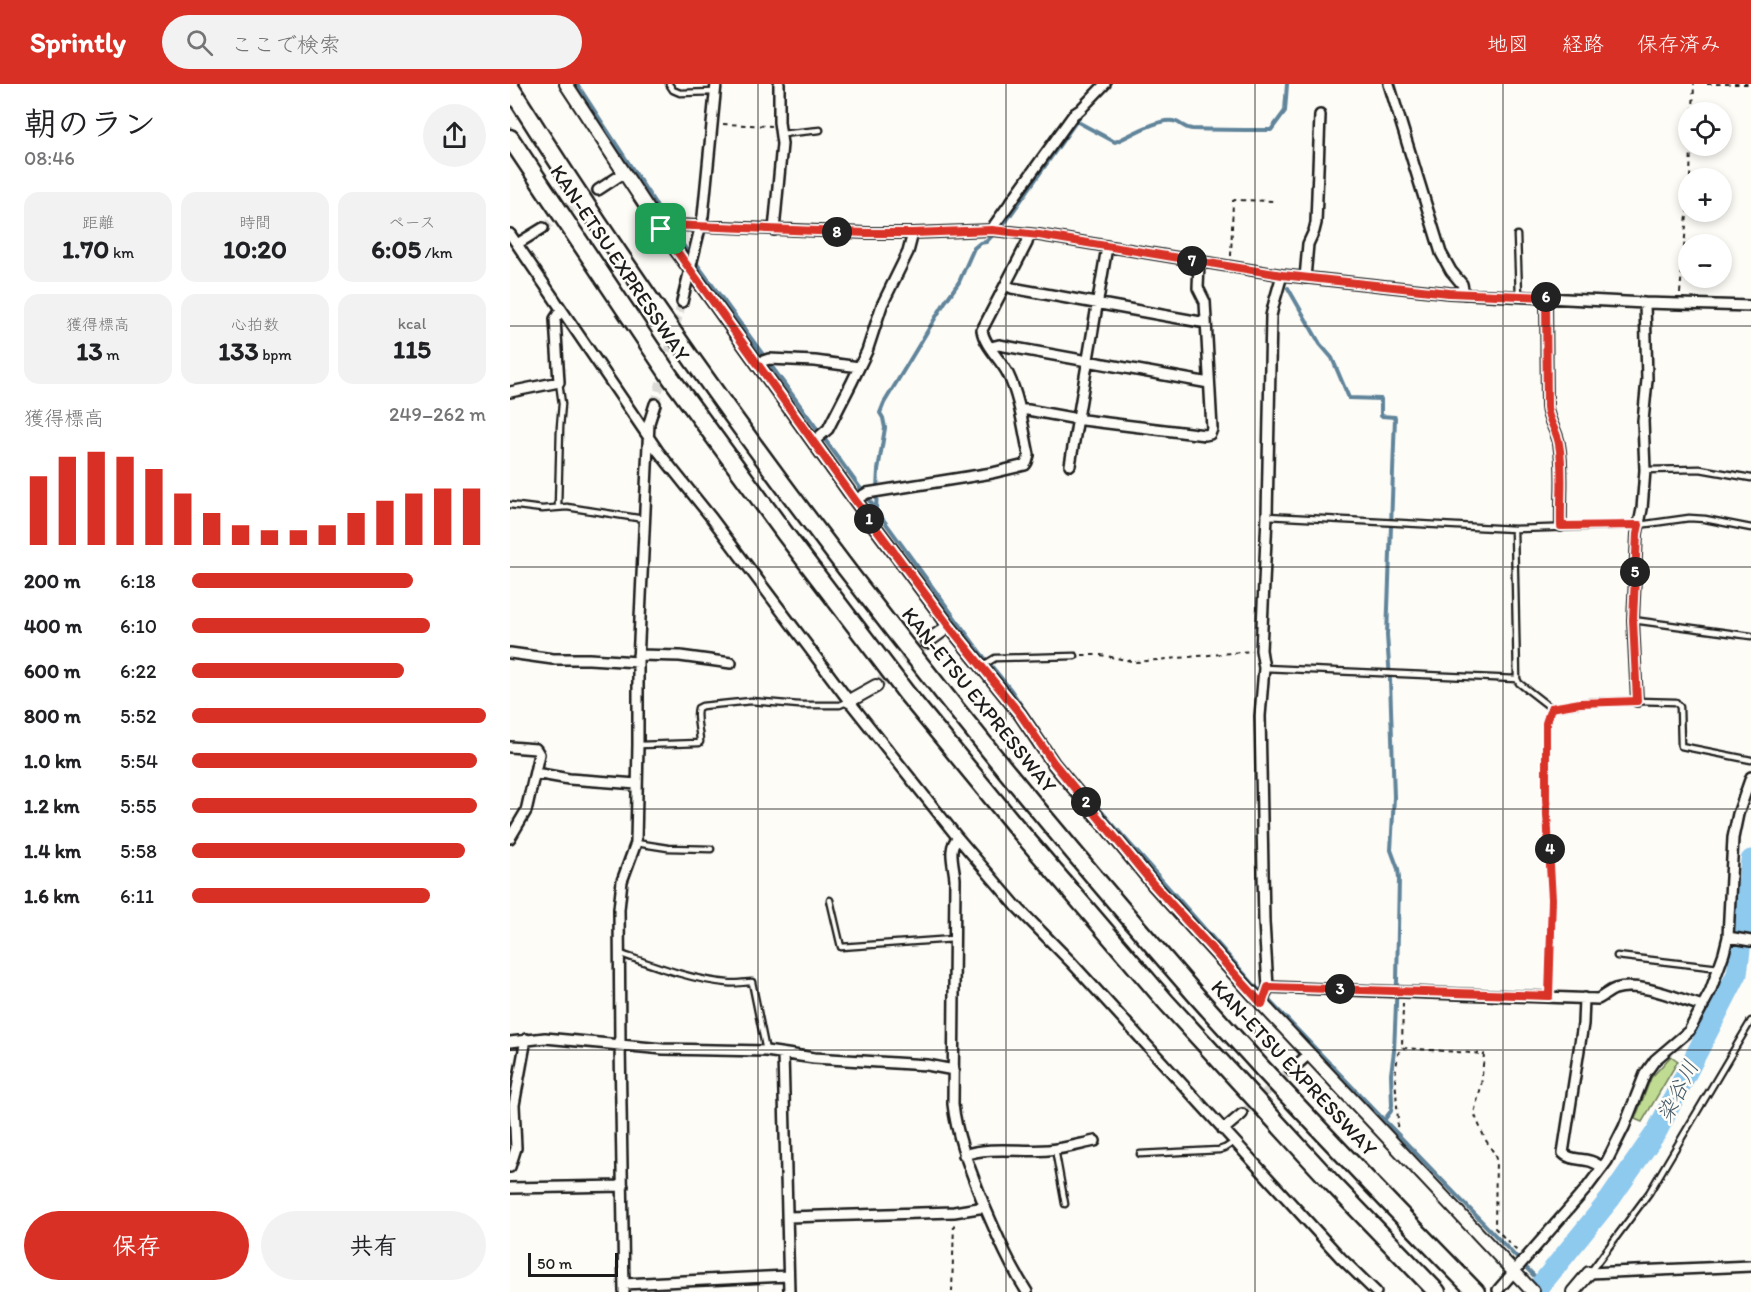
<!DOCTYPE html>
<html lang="ja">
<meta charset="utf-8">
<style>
body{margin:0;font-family:Itim,"Klee One",sans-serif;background:#f2f2f2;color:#202124;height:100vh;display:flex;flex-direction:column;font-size:22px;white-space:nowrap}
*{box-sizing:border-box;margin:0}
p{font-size:20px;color:#757577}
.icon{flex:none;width:33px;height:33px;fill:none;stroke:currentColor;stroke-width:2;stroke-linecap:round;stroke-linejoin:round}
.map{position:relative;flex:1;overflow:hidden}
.side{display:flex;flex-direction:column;background:#fff;width:510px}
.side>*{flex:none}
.controls{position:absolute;left:1168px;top:18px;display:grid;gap:12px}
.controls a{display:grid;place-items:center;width:54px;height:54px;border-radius:50%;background:#fff;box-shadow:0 3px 9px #0003;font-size:30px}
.scale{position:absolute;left:18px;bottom:15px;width:90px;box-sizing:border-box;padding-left:6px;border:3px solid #1c1c1c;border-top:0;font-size:16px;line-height:21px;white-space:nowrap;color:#1c1c1c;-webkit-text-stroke:4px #fdfcf7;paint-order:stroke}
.pin{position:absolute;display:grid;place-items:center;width:51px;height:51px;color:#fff;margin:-26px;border-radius:12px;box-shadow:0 3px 9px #0006}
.km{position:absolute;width:30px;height:30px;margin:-15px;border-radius:50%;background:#222;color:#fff;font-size:16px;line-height:30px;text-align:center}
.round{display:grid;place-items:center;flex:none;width:63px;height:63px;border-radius:32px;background:#f2f2f2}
.overview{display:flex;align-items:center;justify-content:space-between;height:102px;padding:0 24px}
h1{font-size:33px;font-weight:800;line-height:45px}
.figures{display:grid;grid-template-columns:repeat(3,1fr);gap:9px;height:102px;padding:6px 24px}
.figures div{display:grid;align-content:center;border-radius:15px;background:#f2f2f2;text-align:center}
.figures b{font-size:26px;font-weight:800}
.figures small{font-size:16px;font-weight:400}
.figures p{font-size:16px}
.chart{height:168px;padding:12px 24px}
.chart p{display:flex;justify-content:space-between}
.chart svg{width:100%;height:108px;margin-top:6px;stroke:#d93025;stroke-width:6}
.primary-button{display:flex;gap:12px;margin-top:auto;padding:12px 24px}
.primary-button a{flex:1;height:69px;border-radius:36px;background:#d93025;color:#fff;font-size:24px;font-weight:800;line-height:69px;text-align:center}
.primary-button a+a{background:#f2f2f2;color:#202124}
ul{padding:0 24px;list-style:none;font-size:20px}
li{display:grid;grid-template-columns:96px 72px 1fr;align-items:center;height:45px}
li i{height:15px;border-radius:8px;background:#d93025}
header{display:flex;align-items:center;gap:36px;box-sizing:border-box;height:84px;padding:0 30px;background:#d93025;color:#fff}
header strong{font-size:28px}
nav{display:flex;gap:33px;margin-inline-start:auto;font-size:21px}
.search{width:420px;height:54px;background:#f2f2f2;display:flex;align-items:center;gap:15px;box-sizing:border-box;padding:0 21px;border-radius:33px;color:#757577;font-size:22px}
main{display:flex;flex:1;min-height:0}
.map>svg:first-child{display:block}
.green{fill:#c0dc93;stroke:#6e7c58;stroke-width:1.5}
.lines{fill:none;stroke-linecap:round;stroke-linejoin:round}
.stream{stroke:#60849a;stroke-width:4}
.river{stroke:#8ec9ee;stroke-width:21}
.minor-tunnel{stroke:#dbdad6;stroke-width:9;stroke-dasharray:9 4.5;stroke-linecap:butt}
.tertiary-tunnel{stroke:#dbdad6;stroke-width:12;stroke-dasharray:12 6;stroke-linecap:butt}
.service-casing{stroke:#1c1c1c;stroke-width:9}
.minor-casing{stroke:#1c1c1c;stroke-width:14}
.tertiary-casing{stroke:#1c1c1c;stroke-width:16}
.motorway-casing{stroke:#1c1c1c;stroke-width:21}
.path{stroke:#1c1c1c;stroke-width:2;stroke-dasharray:4.5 4.5;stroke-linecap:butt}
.service{stroke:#fdfcf7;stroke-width:4.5}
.minor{stroke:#fdfcf7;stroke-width:9}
.tertiary{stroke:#fdfcf7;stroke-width:12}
.motorway{stroke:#fdfcf7;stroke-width:16}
.route-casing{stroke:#fff;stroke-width:12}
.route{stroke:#d93025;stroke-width:8}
.grid{fill:none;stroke:#1c1c1c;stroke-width:1.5;stroke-opacity:0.55}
.labels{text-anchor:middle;stroke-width:5;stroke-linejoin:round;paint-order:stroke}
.street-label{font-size:21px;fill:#1c1c1c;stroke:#fdfcf7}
.water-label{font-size:22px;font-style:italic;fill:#445966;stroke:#fdfcf7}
</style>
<header>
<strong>Sprintly</strong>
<div class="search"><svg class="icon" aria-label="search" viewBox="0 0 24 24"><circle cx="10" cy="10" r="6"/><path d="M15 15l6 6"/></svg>ここで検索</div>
<nav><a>地図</a><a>経路</a><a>保存済み</a></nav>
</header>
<main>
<section class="side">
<div class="overview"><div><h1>朝のラン</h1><p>08:46</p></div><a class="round"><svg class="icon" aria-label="share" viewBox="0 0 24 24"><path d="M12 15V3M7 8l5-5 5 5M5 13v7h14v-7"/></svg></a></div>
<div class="figures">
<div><p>距離</p><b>1.70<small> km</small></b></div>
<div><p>時間</p><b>10:20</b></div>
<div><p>ペース</p><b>6:05<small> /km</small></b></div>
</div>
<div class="figures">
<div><p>獲得標高</p><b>13<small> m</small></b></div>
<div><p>心拍数</p><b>133<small> bpm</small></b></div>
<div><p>kcal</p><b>115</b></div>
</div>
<div class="chart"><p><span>獲得標高</span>249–262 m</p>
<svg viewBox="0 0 160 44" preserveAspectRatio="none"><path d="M5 44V16M15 44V8M25 44V6M35 44V8M45 44V13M55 44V23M65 44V31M75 44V36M85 44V38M95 44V38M105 44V36M115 44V31M125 44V26M135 44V23M145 44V21M155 44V21"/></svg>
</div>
<ul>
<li><b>200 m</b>6:18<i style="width:75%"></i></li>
<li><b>400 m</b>6:10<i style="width:81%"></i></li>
<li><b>600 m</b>6:22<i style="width:72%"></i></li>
<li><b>800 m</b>5:52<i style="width:100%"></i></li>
<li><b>1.0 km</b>5:54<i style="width:97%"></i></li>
<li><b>1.2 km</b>5:55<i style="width:97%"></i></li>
<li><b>1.4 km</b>5:58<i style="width:93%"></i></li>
<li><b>1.6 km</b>6:11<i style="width:81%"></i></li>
</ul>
<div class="primary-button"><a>保存</a><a>共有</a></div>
</section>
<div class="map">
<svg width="1241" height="1208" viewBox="0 0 1241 1208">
<rect width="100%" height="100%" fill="#fdfcf7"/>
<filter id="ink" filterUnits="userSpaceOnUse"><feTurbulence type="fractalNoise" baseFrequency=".0167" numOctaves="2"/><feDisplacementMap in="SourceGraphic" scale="12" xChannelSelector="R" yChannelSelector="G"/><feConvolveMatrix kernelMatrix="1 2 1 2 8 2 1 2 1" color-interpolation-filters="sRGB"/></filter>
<g filter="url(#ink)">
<path class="green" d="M1161 972 1168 977 1132 1038 1125 1035 1141 994Z"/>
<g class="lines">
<path class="stream" d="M67 0 165 150 469 567 501 606 530 649
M566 37 605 58C622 51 637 40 656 37 670 35 671 44 682 45 708 46 735 46 761 46L775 27 777 0
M778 204 810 260 822 274 839 314 871 315V332L885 333 877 551 880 596 884 713 881 766 888 785 889 794 887 897 884 967 881 990 882 1021 881 1027 875 1035
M366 425 368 386 375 344 373 334 370 329 374 319 435 218 449 198 464 164 470 159 476 158 497 136 572 29
M576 710 745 902 1032 1200"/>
<path class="river" d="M1025 1208 1100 1115 1147 1047 1227 890 1241 776"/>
<path class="minor-tunnel" d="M33 144 88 106
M145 320 172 218
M732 1030 781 986"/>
<path class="tertiary-tunnel" d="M366 602 417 558"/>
<g class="service-casing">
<path id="service" d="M159 0 163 6 170 9 205 8
M271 50 310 46
M1007 151 1009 212
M1135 386 1190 385 1241 394
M0 421 32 425 57 423 134 435
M48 423 50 343 52 320 49 298
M757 432 1004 445 1129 441 1179 434 1195 435 1241 444
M1004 445 1007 595 1009 599 1041 624 1080 618 1127 617 1166 618 1170 623 1171 662 1241 676
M1123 536 1241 552
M472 582 485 574 565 572
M754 584 1007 595
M129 661 189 659 190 658C190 647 185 634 188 624L192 622 241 617 289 621H330L339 617
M126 759 158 764 201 765
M320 816 331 863 444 855
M109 871H114C148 883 183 896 218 899 226 900 234 898 242 898L256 967
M1107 872 1209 884
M545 1065 555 1120
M630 1070 709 1066 715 1064 724 1058
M1081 1187 1139 1109 1241 937"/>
</g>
<g class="minor-casing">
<path id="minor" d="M879 0 931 169 941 187 952 200 954 210
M88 106 114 89
M151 145 159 141H167L357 149H403L482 146 529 151 772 191 939 209 1135 219 1241 222
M264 146 272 60 269 38V0
M482 146 485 140 564 30 570 26 595 0
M0 150 148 367 200 432 339 617 448 754 507 823 561 878 831 1174 866 1208
M7 160 33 144
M795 194 798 160 804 147 806 139 810 31
M496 201 502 204 696 239
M1036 213 1037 323C1038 337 1047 346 1049 360 1054 387 1050 414 1051 442
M172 218 193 132 206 0
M481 263 489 261 699 299
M247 279 259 275 305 277 349 283
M0 308 49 298 45 235 51 226
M510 326H518L573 336 695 351 700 350 702 345 695 218 688 204 689 179
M303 358 318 345 342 298 357 267 372 221 398 168 403 149
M560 381 597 163
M345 416 357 409 482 389 515 381 517 378 519 371C513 344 510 315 498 290 491 276 474 261 472 246L517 159 519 150
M0 569 43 575H79L128 578
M128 571 170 572 221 579
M1127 617 1123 536 1127 450 1132 425 1135 386 1133 337 1137 296 1135 219
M0 663 26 665 29 670 16 727 0 754
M25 689 59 695 127 700
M448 754C437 763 444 781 445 795L443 1020C447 1056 461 1087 474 1121 487 1151 499 1180 517 1208
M1218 853 1241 857
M758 903 754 838 750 632 754 584 751 566 757 432 761 232 764 219 772 191
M1074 914 1073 940 1053 1069C1062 1079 1079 1071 1092 1084
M752 920 758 903 1088 915C1094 912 1099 907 1105 905 1130 897 1168 915 1193 922
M0 958 35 954 153 965 256 967 304 974 417 981 444 986
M273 970 279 1208
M781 986 799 970
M713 1046 732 1030
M454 1071C478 1062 512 1068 538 1066 554 1065 570 1060 585 1057
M0 1083 6 1064 4 1021 16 955
M0 1104 113 1102
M278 1133 444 1128 475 1123
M1079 1189 1241 1182
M114 1200 278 1192
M988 1206 1076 1105 1097 1077 1114 1043 1135 990 1145 976 1179 947 1200 908 1214 869 1218 853 1223 754 1228 730 1241 693
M114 1208 110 960 109 825 112 797 126 759 128 661V578L139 339 145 320"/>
</g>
<g class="tertiary-casing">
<path id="tertiary" d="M56 0 151 145 345 416 439 542 510 630 543 679 643 800 752 920 1023 1208
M417 558 439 542
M339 617 366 602
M1063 1208 1079 1189"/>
</g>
<g class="motorway-casing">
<path id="motorway" d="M0 3C200 321 431 619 678 902 702 930 727 956 751 983 822 1059 893 1134 966 1208
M0 54 161 294 276 451 397 610 507 744 656 918 821 1098 927 1208"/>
</g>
<path class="path" d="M1197 0H1240
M1183 28 1184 0
M213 40 261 42
M1180 94 1181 62
M721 172 723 117 725 116 765 117
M1170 209 1179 108
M572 571H591L626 578 742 567
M1038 633 1036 639V714L1042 799 1040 902
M893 919 892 963 894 964 974 970 971 1003 964 1029 975 1055 984 1069 986 1075 985 1144 1007 1167
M887 1043 888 1037 885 992 888 970 892 963
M442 1208 444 1139"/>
<use href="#service" class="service"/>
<use href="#minor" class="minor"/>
<use href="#tertiary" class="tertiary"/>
<use href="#motorway" class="motorway"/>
</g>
</g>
<g class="lines" filter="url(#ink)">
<g class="route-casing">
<path id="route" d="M159 141 357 149H403L482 146 529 151 772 191 939 209 1036 213 1037 323C1038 337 1047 346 1049 360 1054 387 1050 414 1051 442L1129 441 1127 450 1123 536 1127 617 1070 619 1041 624 1036 639V714L1042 815 1039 912 758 903 752 920 643 800 543 678 510 630 439 542 345 416 151 145Z"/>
</g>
<use href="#route" class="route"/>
</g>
<path class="grid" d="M248 0V1208M496 0V1208M745 0V1208M993 0V1208M0 242H1241M0 483H1241M0 725H1241M0 966H1241"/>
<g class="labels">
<g class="street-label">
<text transform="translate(110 179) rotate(56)" y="7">KAN-ETSU EXPRESSWAY</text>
<text transform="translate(469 616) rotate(51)" y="7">KAN-ETSU EXPRESSWAY</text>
<text transform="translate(784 984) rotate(47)" y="7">KAN-ETSU EXPRESSWAY</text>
</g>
<g class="water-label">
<text transform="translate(1167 1007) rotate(-63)" y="8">染谷川</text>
</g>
</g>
</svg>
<div class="controls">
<a><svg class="icon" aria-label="locate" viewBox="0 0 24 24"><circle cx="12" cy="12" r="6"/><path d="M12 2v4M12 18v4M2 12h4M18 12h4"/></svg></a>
<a>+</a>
<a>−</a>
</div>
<div class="scale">50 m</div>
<div class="pin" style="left:151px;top:145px;background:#1e9e55"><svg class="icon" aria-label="arrive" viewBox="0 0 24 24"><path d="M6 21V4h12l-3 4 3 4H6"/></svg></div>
<b class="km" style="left:359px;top:435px">1</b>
<b class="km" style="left:576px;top:718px">2</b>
<b class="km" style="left:830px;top:905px">3</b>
<b class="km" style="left:1040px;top:765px">4</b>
<b class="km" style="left:1125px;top:488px">5</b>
<b class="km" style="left:1036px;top:213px">6</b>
<b class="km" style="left:682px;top:177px">7</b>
<b class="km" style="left:327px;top:148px">8</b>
</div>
</main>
